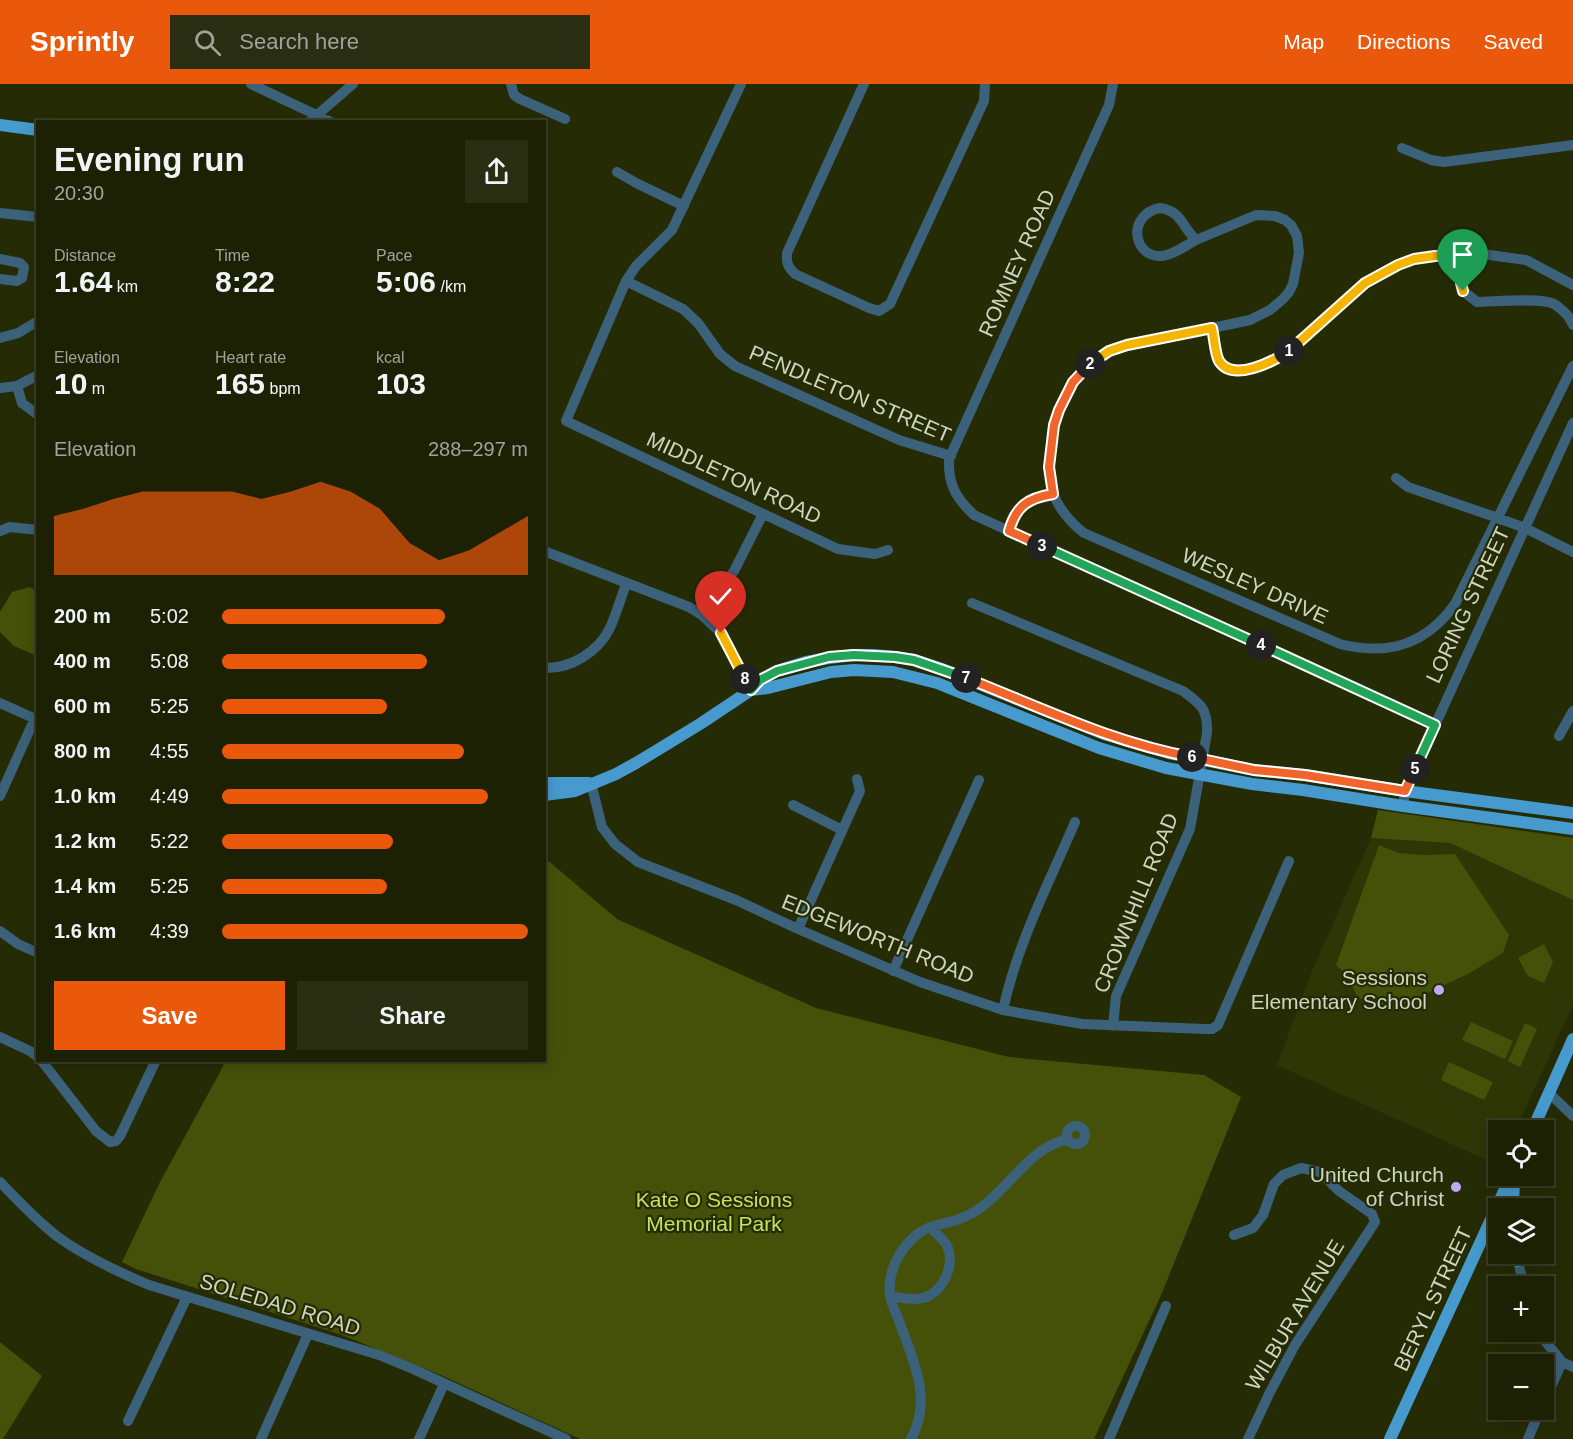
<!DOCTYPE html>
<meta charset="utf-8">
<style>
body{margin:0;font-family:Helvetica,sans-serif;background:#292e13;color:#f1f3f6;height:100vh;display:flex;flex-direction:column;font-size:22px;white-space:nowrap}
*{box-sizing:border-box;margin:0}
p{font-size:20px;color:#a0a39a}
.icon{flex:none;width:33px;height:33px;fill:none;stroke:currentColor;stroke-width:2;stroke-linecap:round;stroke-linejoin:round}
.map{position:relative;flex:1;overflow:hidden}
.drawer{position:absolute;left:36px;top:36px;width:510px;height:942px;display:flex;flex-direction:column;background:#1c2104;border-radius:0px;box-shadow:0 3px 15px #0003,0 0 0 2px #3a3e26}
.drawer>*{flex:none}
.buttons{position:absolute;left:1488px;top:1036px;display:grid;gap:12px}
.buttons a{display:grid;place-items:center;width:66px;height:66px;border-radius:0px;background:#1c2104;box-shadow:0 3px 15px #0003,0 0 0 2px #3a3e26;font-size:30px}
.pin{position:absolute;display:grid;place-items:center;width:51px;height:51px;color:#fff;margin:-62px -26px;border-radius:50% 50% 50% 0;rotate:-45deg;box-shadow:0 0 6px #0007}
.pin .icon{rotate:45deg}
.km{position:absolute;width:30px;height:30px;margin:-15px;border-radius:50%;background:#222;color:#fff;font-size:16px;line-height:30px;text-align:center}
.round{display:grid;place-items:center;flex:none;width:63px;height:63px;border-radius:0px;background:#292e13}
.head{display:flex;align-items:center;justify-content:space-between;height:102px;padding:0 18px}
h1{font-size:33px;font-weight:700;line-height:45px}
.stats{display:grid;grid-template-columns:repeat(3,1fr);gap:9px;height:102px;padding:6px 18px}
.stats div{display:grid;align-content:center}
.stats b{font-size:30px;font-weight:700}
.stats small{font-size:16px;font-weight:400}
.stats p{font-size:16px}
.chart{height:168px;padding:12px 18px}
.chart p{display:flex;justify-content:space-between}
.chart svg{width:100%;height:108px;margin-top:6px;fill:#ea580c;opacity:.7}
.button{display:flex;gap:12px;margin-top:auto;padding:12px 18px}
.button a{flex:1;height:69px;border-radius:0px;background:#ea580c;color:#fff;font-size:24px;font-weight:700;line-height:69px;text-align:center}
.button a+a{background:#292e13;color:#f1f3f6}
ul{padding:0 18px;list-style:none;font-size:20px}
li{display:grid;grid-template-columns:96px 72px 1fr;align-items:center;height:45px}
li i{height:15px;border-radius:8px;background:#ea580c}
header{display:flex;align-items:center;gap:36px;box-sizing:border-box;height:84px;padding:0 30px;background:#ea580c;color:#fff}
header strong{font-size:28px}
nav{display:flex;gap:33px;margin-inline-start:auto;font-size:21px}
.search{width:420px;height:54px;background:#292e13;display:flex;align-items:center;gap:15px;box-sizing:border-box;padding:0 21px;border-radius:0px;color:#a0a39a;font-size:22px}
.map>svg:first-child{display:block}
.built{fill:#2e3606}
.green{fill:#455109}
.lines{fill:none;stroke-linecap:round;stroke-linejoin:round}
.minor{stroke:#3c627b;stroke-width:10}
.major{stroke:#479ace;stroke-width:12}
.split-1-casing{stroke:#fff;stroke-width:12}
.split-2-casing{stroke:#fff;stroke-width:12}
.split-3-casing{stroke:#fff;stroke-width:12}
.split-4-casing{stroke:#fff;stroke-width:12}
.split-5-casing{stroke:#fff;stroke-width:12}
.split-6-casing{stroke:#fff;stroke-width:12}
.split-7-casing{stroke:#fff;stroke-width:12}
.split-8-casing{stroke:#fff;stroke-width:12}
.split-9-casing{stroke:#fff;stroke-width:12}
.split-1{stroke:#f5b400;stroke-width:8}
.split-2{stroke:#f5b400;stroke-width:8}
.split-3{stroke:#f0652b;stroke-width:8}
.split-4{stroke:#22a559;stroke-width:8}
.split-5{stroke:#22a559;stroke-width:8}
.split-6{stroke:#f0652b;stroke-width:8}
.split-7{stroke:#f0652b;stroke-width:8}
.split-8{stroke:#22a559;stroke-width:8}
.split-9{stroke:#f5b400;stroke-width:8}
.poi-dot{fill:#c1a8f3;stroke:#252c05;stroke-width:2}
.labels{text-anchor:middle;stroke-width:4.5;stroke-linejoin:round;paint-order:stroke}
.street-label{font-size:21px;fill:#cfd5c0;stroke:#252c05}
.poi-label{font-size:21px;fill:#cfd5c0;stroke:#252c05;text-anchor:end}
.park-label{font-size:21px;fill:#c7e25b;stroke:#252c05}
</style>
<header>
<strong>Sprintly</strong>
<div class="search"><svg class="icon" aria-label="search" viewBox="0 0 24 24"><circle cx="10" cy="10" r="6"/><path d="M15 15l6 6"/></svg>Search here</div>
<nav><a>Map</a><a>Directions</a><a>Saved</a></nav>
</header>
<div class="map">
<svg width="1573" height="1355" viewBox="0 0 1573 1355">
<rect width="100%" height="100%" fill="#252c05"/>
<path class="built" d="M1371 754 1450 759 1573 816V921L1515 1047H1498V1081L1277 981 1311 890Z"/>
<path class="green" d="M30 503 37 507V572L14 562 0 548V528L12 508Z
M1378 726 1573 754V816L1450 759 1371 754Z
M1379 761 1399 769 1423 771 1455 770 1509 851 1503 869 1468 890 1389 927 1372 922 1357 912 1347 891 1336 881Z
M546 775 617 835 816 924 1009 973 1204 991 1241 1013 1162 1209 1094 1355H580L443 1292 342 1251 136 1185 122 1178 160 1098 219 990 225 977 544 976Z
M1544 860 1553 878 1544 899 1528 892 1518 874Z
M1471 938 1513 957 1505 975 1462 956Z
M1525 939 1537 945 1520 983 1508 977Z
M1449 978 1493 998 1484 1016 1441 996Z
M0 1258 42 1292 3 1355H0Z"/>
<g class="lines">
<path class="minor" d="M251 0 331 38
M511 0 514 11 520 15 565 35
M741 0 672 146 636 182 626 197 566 337 838 465 875 470 888 466
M864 0 787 169C786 179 788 183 795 190L869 224 879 227 890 220 984 17 985 0
M1113 0 1109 21 949 375C948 401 956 414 974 431L1435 641
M309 38 353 0
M1402 64 1431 76 1444 78 1573 61
M617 88 638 100 684 122
M1160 124C1182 127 1182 143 1196 156 1186 161 1174 171 1162 172 1133 174 1126 131 1160 124Z
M0 129 38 133
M1196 156 1256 131 1275 132 1285 136 1291 141 1297 152 1299 169 1293 200 1289 208 1283 215 1270 226 1250 236 1127 262C1114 266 1100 270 1090 280 1065 303 1055 330 1051 362 1049 378 1049 393 1053 408 1057 423 1072 440 1084 449L1340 560C1388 572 1426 561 1455 520L1573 282
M1461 171V199L1463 207 1477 218C1493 218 1541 213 1554 220 1562 225 1570 233 1573 241
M0 175 20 179 24 183 22 194 17 197 0 195
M626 197 683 225 698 239 720 270 735 282 899 356 951 372
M1212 244 1219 277 1229 285 1247 286 1275 276 1293 264 1365 199 1398 181 1414 175 1435 172 1482 170 1526 176 1573 201
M0 254 18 249 38 237
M17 302 22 319 38 331
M0 304 17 302 38 291
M1396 394 1408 403 1498 434 1525 444 1573 468
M0 447 10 443 38 446
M1009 447C1016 422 1029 414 1053 410
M544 467 689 523 702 531 721 549 751 606
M972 519 1183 607C1201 620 1208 625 1207 649L1190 745 1116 912 1113 942
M702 531 734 487 763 430
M544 584C571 585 598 568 610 544 616 530 621 514 626 500
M0 619 38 636
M1559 652 1573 627
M591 699 602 743 615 760 638 778 736 816 798 845 920 898 1003 926 1082 940 1205 945H1212L1218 941 1289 777
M0 712 35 634
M793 721 842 746
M1403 722 1405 707 1573 339
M798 845 860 707 857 695
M0 847 18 860 38 869
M893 887 979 696
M1003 926C1017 860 1049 799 1075 738
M0 953 30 967 38 973
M41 976 96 1047 110 1058 116 1057 120 1052 156 976
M1549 1009 1573 1032
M1067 1051a9 9 0 1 1 18 0a9 9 0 1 1-18 0Z
M0 1098C18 1117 37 1137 58 1153 86 1173 118 1188 149 1201L379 1271 413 1285 566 1355
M1234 1151 1253 1144 1263 1131 1274 1100 1283 1091 1301 1084 1320 1088 1339 1107 1372 1130 1375 1138 1295 1261 1269 1310 1248 1355
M1484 1152 1498 1160
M1515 1172 1518 1177 1524 1203
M890 1212C900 1213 912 1217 923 1214 943 1209 957 1179 946 1160 942 1154 935 1148 930 1143
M1539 1248 1541 1252 1562 1278 1573 1283
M1544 1319 1562 1278
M128 1337 187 1213
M261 1355 308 1250
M419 1355 444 1300
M911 1355C933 1316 913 1275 899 1237 896 1229 891 1220 890 1211 887 1190 898 1168 913 1154 925 1141 943 1141 959 1135 968 1132 975 1128 983 1122 1011 1101 1031 1063 1068 1055
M1109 1355 1166 1222
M1528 1355 1540 1326"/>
<path class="major" d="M0 41 38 46
M751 606 768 604 831 588 854 586 893 588 937 599 1099 664 1166 684 1252 700 1303 706 1403 722 1573 745
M544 699H589
M544 711 575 707 616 690 636 679 700 640 751 606 760 596 777 587 806 578 829 574 854 571H873L895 573 914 576 942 585 1104 650 1169 669 1254 686 1305 691 1405 707 1573 729
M1532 1047 1573 955
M1513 1125 1514 1093
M1517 1170 1518 1177
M1390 1355 1511 1092"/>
</g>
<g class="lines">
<g class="split-1-casing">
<path id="split-1" d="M1289 267 1365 199 1398 181 1414 175 1435 172 1461 171V199L1463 207"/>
</g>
<g class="split-2-casing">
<path id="split-2" d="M1090 280 1109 267 1127 261 1212 244C1214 252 1215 270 1219 277 1233 299 1274 277 1289 267"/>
</g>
<g class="split-3-casing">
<path id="split-3" d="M1042 462 1009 447C1016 422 1028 414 1053 410L1049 383 1054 341 1059 326 1073 298 1090 280"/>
</g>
<g class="split-4-casing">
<path id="split-4" d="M1042 462 1261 561"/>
</g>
<g class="split-5-casing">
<path id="split-5" d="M1261 561 1435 641 1415 685"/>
</g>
<g class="split-6-casing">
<path id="split-6" d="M1192 673 1254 686 1305 691 1405 707 1415 685"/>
</g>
<g class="split-7-casing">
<path id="split-7" d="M966 594C1040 623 1113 659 1192 673"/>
</g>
<g class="split-8-casing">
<path id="split-8" d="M745 595 751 606 760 596 777 587 829 573 854 571 895 573 914 576 966 594"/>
</g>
<g class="split-9-casing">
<path id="split-9" d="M721 549 745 595"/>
</g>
<use href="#split-1" class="split-1"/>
<use href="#split-2" class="split-2"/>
<use href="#split-3" class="split-3"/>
<use href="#split-4" class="split-4"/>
<use href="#split-5" class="split-5"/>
<use href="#split-6" class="split-6"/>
<use href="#split-7" class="split-7"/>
<use href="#split-8" class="split-8"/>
<use href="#split-9" class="split-9"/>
</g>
<g class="poi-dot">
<circle cx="1439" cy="906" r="6"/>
<circle cx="1456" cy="1103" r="6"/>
</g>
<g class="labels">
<g class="street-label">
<text transform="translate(1017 179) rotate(-66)" y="7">ROMNEY ROAD</text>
<text transform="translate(850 310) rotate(23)" y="7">PENDLETON STREET</text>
<text transform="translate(734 394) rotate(25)" y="7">MIDDLETON ROAD</text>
<text transform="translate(1255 502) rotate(24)" y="7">WESLEY DRIVE</text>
<text transform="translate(1468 521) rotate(-65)" y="7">LORING STREET</text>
<text transform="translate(1136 819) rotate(-68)" y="7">CROWNHILL ROAD</text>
<text transform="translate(878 855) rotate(22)" y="7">EDGEWORTH ROAD</text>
<text transform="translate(1433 1215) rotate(-65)" y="7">BERYL STREET</text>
<text transform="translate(280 1221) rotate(17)" y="7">SOLEDAD ROAD</text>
<text transform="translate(1295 1231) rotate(-59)" y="7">WILBUR AVENUE</text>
</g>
<g class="poi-label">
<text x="1427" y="901">Sessions<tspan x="1427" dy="24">Elementary School</tspan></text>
<text x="1444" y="1098">United Church<tspan x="1444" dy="24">of Christ</tspan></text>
</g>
<g class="park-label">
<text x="714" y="1123">Kate O Sessions<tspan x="714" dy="24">Memorial Park</tspan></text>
</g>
</g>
</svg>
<div class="buttons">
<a><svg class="icon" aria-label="locate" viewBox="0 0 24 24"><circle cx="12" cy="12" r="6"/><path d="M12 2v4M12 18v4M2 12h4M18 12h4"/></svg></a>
<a><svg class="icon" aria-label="layers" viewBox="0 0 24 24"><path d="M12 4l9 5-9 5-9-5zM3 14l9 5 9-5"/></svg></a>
<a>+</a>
<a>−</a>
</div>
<div class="pin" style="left:1463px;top:207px;background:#1e9e55"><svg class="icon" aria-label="arrive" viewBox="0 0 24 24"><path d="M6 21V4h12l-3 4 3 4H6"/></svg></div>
<div class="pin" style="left:721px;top:549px;background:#d93025"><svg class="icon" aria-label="check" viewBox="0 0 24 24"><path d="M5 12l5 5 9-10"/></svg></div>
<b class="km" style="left:1289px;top:267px">1</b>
<b class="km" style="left:1090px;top:280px">2</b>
<b class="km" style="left:1042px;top:462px">3</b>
<b class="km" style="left:1261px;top:561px">4</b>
<b class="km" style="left:1415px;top:685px">5</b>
<b class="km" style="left:1192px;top:673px">6</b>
<b class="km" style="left:966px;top:594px">7</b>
<b class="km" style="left:745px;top:595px">8</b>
<section class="drawer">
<div class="head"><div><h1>Evening run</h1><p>20:30</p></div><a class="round"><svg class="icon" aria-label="share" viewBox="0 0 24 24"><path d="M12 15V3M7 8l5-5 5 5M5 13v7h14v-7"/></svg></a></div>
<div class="stats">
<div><p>Distance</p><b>1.64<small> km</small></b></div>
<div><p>Time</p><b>8:22</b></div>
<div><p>Pace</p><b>5:06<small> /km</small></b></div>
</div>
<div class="stats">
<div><p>Elevation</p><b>10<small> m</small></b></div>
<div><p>Heart rate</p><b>165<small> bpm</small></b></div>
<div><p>kcal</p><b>103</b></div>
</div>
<div class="chart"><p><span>Elevation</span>288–297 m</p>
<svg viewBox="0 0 160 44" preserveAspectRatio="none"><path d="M0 44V20L10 17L20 13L30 10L40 10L50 10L60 10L70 13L80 10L90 6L100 10L110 17L120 31L130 38L140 34L150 27L160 20V44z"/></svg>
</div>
<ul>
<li><b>200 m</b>5:02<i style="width:73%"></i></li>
<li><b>400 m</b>5:08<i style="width:67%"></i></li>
<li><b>600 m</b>5:25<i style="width:54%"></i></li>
<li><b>800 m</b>4:55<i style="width:79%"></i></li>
<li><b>1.0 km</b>4:49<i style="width:87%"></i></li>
<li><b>1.2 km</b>5:22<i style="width:56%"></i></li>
<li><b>1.4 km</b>5:25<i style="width:54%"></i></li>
<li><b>1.6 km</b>4:39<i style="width:100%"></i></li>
</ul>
<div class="button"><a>Save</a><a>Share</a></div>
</section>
</div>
